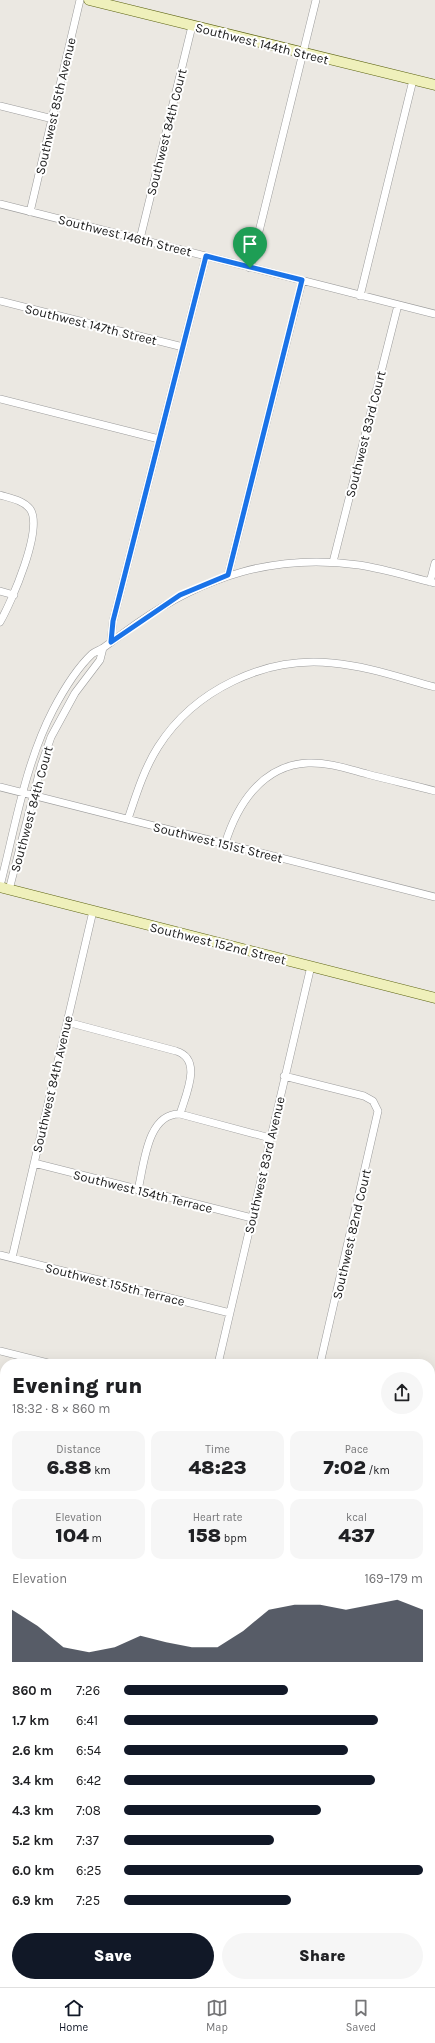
<!DOCTYPE html>
<meta charset="utf-8">
<style>
body{margin:0;font-family:Karla,sans-serif;background:#f6f6f6;color:#202124;height:100vh;display:flex;flex-direction:column;font-size:15px;white-space:nowrap}
*{box-sizing:border-box;margin:0}
p{font-size:13px;color:#757577}
.icon{flex:none;width:22px;height:22px;fill:none;stroke:currentColor;stroke-width:2;stroke-linecap:round;stroke-linejoin:round}
.map{position:relative;flex:1;overflow:hidden}
.side{position:absolute;left:0px;top:1359px;width:435px;height:628px;display:flex;flex-direction:column;background:#fff;border-radius:16px 16px 0 0;box-shadow:0 4px 16px #0002}
.side>*{flex:none}
.pin{position:absolute;display:grid;place-items:center;width:34px;height:34px;color:#fff;margin:-41px -17px;border-radius:50% 50% 50% 0;rotate:-45deg;box-shadow:0 0 4px #0007}
.pin .icon{rotate:45deg}
.round{display:grid;place-items:center;flex:none;width:42px;height:42px;border-radius:21px;background:#f6f6f6}
.headline{display:flex;align-items:center;justify-content:space-between;height:68px;padding:0 12px}
h1{font-size:22px;font-weight:800;line-height:30px}
.metrics{display:grid;grid-template-columns:repeat(3,1fr);gap:6px;height:68px;padding:4px 12px}
.metrics div{display:grid;align-content:center;border-radius:10px;background:#f6f6f6;text-align:center}
.metrics b{font-size:20px;font-weight:800}
.metrics small{font-size:11px;font-weight:400}
.metrics p{font-size:11px}
.chart{height:112px;padding:8px 12px}
.chart p{display:flex;justify-content:space-between}
.chart svg{width:100%;height:72px;margin-top:4px;fill:#111827;opacity:.7}
.primary-button{display:flex;gap:8px;margin-top:auto;padding:8px 12px}
.primary-button a{flex:1;height:46px;border-radius:24px;background:#111827;color:#fff;font-size:16px;font-weight:800;line-height:46px;text-align:center}
.primary-button a+a{background:#f6f6f6;color:#202124}
ul{padding:0 12px;list-style:none;font-size:13px}
li{display:grid;grid-template-columns:64px 48px 1fr;align-items:center;height:30px}
li i{height:10px;border-radius:5px;background:#111827}
.dock{display:flex;justify-content:space-around;align-items:center;height:56px;border-top:1px solid #e0e0e0;background:#fff;font-size:11px;color:#757577}
.dock a{display:grid;justify-items:center;gap:2px}
.dock .on{color:#111827}
.map>svg:first-child{display:block}
.lines{fill:none;stroke-linecap:round;stroke-linejoin:round}
.street-casing{stroke:#9c9c9c;stroke-width:8}
.secondary-casing{stroke:#5c6312;stroke-width:11}
.street{stroke:#fff;stroke-width:7}
.secondary{stroke:#eff0bb;stroke-width:10}
.route-casing{stroke:#fff;stroke-width:8}
.route{stroke:#1a73e8;stroke-width:5}
.labels{text-anchor:middle;stroke-width:4;stroke-linejoin:round;paint-order:stroke}
.street-label{font-size:13px;fill:#1b1b1b;stroke:#fff}
</style>
<div class="map">
<svg width="435" height="1987" viewBox="0 0 435 1987">
<rect width="100%" height="100%" fill="#ebe8e2"/>
<g class="lines">
<g class="street-casing">
<path id="street" d="M0 106 53 119
M0 204 435 314
M30 212 80 0
M140 239 192 26
M250 268 316 0
M360 296 413 80
M0 301 183 347
M0 399 159 439
M0 495C10 498 23 500 30 509 44 528 11 603 0 622
M333 562 398 305
M228 575 302 281
M430 582 435 563
M0 591 14 595
M111 641 113 621 206 256
M0 787 435 897
M128 819C136 795 144 769 158 747 194 690 265 656 332 663 367 666 401 678 435 687
M225 844C237 805 262 765 308 763 328 762 348 769 367 774 390 780 412 785 435 791
M0 886C15 828 25 764 53 710 63 691 76 669 92 654 96 651 100 650 103 648 114 640 125 632 136 624 204 576 276 553 359 565 385 569 410 577 435 583
M9 890 41 766 51 737 75 693 100 660 103 648
M67 1022 176 1051C203 1059 186 1094 180 1114
M284 1076 364 1096 373 1101 378 1111 320 1364
M34 1163 252 1218
M138 1190C144 1165 147 1113 180 1114L270 1138
M0 1255 230 1313
M12 1258 93 911
M0 1351 52 1364
M218 1364 311 966
M0 1471 5 1473
M0 1581 5 1582
M430 1759 435 1761
M0 1813 5 1794
M430 1900 435 1878
M0 1929 5 1930
M209 1982 230 1987
M73 1987 75 1982
M422 1987V1982"/>
</g>
<g class="secondary-casing">
<path id="secondary" d="M89 0 435 85
M0 887 435 998
M430 1445 435 1425
M0 1813 5 1814
M430 1921 435 1922
M306 1987 307 1982"/>
</g>
<use href="#street" class="street"/>
<use href="#secondary" class="secondary"/>
</g>
<g class="lines">
<g class="route-casing">
<path id="route" d="M206 256 302 280 228 575 180 595 111 642 113 621Z"/>
</g>
<use href="#route" class="route"/>
</g>
<g class="labels">
<g class="street-label">
<text transform="translate(262 43) rotate(14)" y="5">Southwest 144th Street</text>
<text transform="translate(55 106) rotate(-77)" y="5">Southwest 85th Avenue</text>
<text transform="translate(166 132) rotate(-76)" y="5">Southwest 84th Court</text>
<text transform="translate(125 235) rotate(14)" y="5">Southwest 146th Street</text>
<text transform="translate(91 324) rotate(14)" y="5">Southwest 147th Street</text>
<text transform="translate(365 434) rotate(-76)" y="5">Southwest 83rd Court</text>
<text transform="translate(31 809) rotate(-75)" y="5">Southwest 84th Court</text>
<text transform="translate(218 842) rotate(14)" y="5">Southwest 151st Street</text>
<text transform="translate(218 943) rotate(14)" y="5">Southwest 152nd Street</text>
<text transform="translate(52 1084) rotate(-77)" y="5">Southwest 84th Avenue</text>
<text transform="translate(264 1165) rotate(-77)" y="5">Southwest 83rd Avenue</text>
<text transform="translate(143 1191) rotate(14)" y="5">Southwest 154th Terrace</text>
<text transform="translate(351 1234) rotate(-77)" y="5">Southwest 82nd Court</text>
<text transform="translate(115 1284) rotate(14)" y="5">Southwest 155th Terrace</text>
</g>
</g>
</svg>
<div class="pin" style="left:250px;top:268px;background:#1e9e55"><svg class="icon" aria-label="arrive" viewBox="0 0 24 24"><path d="M6 21V4h12l-3 4 3 4H6"/></svg></div>
<section class="side">
<div class="headline"><div><h1>Evening run</h1><p>18:32 · 8 × 860 m</p></div><a class="round"><svg class="icon" aria-label="share" viewBox="0 0 24 24"><path d="M12 15V3M7 8l5-5 5 5M5 13v7h14v-7"/></svg></a></div>
<div class="metrics">
<div><p>Distance</p><b>6.88<small> km</small></b></div>
<div><p>Time</p><b>48:23</b></div>
<div><p>Pace</p><b>7:02<small> /km</small></b></div>
</div>
<div class="metrics">
<div><p>Elevation</p><b>104<small> m</small></b></div>
<div><p>Heart rate</p><b>158<small> bpm</small></b></div>
<div><p>kcal</p><b>437</b></div>
</div>
<div class="chart"><p><span>Elevation</span>169–179 m</p>
<svg viewBox="0 0 160 44" preserveAspectRatio="none"><path d="M0 44V12L10 22L20 35L30 38L40 35L50 28L60 32L70 35L80 35L90 25L100 12L110 9L120 9L130 12L140 9L150 6L160 12V44z"/></svg>
</div>
<ul>
<li><b>860 m</b>7:26<i style="width:55%"></i></li>
<li><b>1.7 km</b>6:41<i style="width:85%"></i></li>
<li><b>2.6 km</b>6:54<i style="width:75%"></i></li>
<li><b>3.4 km</b>6:42<i style="width:84%"></i></li>
<li><b>4.3 km</b>7:08<i style="width:66%"></i></li>
<li><b>5.2 km</b>7:37<i style="width:50%"></i></li>
<li><b>6.0 km</b>6:25<i style="width:100%"></i></li>
<li><b>6.9 km</b>7:25<i style="width:56%"></i></li>
</ul>
<div class="primary-button"><a>Save</a><a>Share</a></div>
</section>
</div>
<nav class="dock">
<a class="on"><svg class="icon" aria-label="home" viewBox="0 0 24 24"><path d="M3 11l9-7 9 7M6 9v11h12V9"/></svg>Home</a>
<a><svg class="icon" aria-label="map" viewBox="0 0 24 24"><path d="M3 6l6-2 6 2 6-2v14l-6 2-6-2-6 2zM9 4v14M15 6v14"/></svg>Map</a>
<a><svg class="icon" aria-label="saved" viewBox="0 0 24 24"><path d="M7 4h10v16l-5-4-5 4z"/></svg>Saved</a>
</nav>
